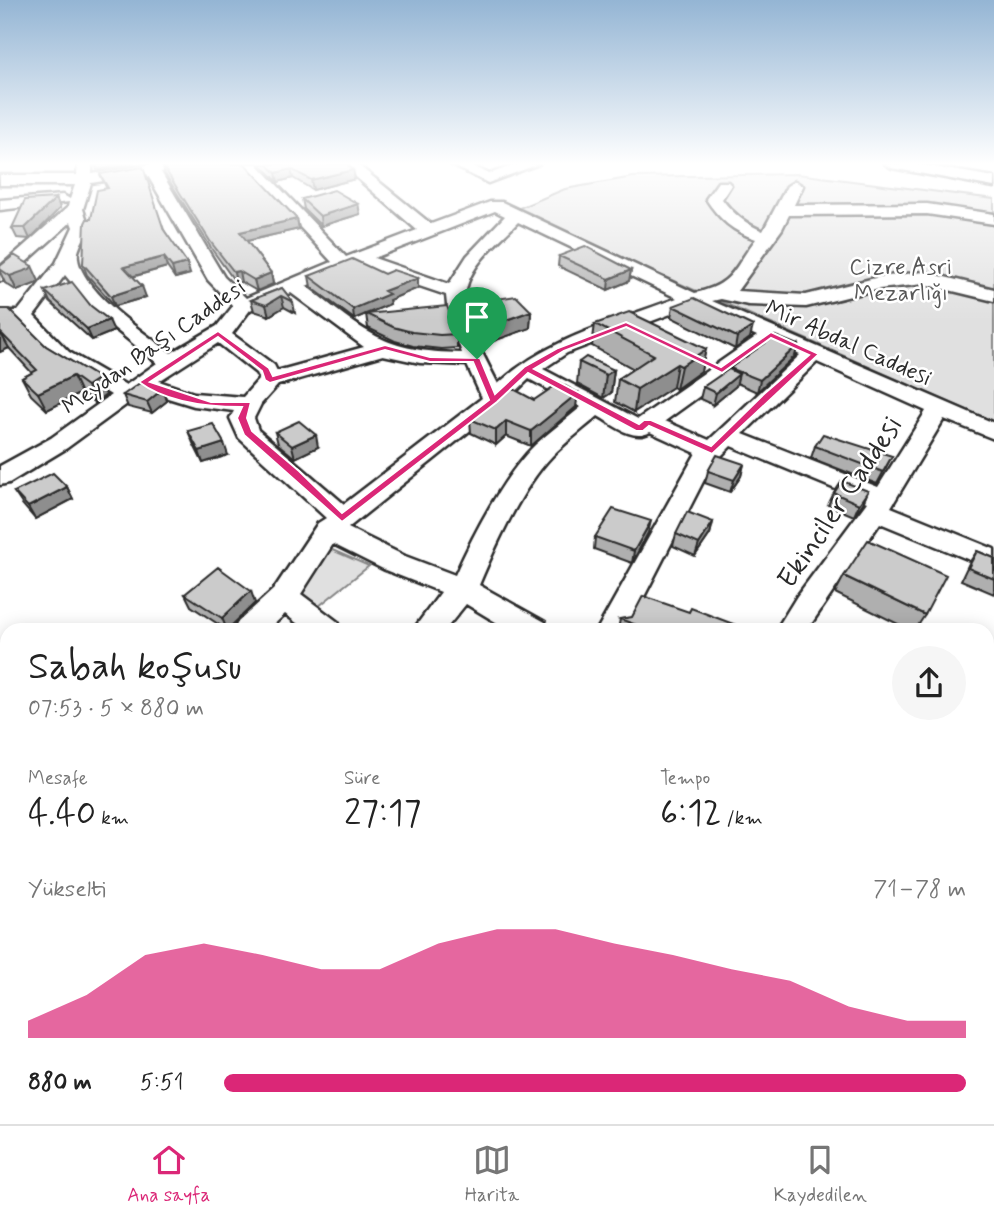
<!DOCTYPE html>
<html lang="tr">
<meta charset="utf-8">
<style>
body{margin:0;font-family:Mynerve,sans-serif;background:#f6f6f6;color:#222;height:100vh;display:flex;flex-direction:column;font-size:26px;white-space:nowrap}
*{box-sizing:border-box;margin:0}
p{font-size:23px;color:#767676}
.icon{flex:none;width:38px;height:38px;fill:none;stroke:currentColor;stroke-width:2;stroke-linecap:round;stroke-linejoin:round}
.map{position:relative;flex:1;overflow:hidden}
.side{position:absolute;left:0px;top:623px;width:994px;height:502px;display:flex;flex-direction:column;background:#fff;border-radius:21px 21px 0 0;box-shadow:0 4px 18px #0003}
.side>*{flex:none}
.pin{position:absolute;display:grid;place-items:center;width:60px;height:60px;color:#fff;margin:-72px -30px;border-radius:50% 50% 50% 0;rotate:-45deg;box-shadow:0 0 7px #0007}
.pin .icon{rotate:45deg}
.round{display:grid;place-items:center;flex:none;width:74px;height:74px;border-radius:37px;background:#f6f6f6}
.headline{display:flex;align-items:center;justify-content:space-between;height:119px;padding:0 28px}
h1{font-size:38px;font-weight:600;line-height:52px}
.stats{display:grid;grid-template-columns:repeat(3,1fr);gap:10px;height:119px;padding:7px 28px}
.stats div{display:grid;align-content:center}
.stats b{font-size:35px;font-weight:600}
.stats small{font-size:19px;font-weight:400}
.stats p{font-size:19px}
.chart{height:196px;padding:14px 28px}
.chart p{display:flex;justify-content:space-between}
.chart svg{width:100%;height:126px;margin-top:7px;fill:#db2777;opacity:.7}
ul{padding:0 28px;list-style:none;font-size:23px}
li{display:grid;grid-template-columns:112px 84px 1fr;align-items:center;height:52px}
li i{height:18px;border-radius:9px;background:#db2777}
.dock{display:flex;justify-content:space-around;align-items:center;height:98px;border-top:2px solid #e0e0e0;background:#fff;font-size:19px;color:#767676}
.dock a{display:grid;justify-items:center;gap:4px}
.dock .current{color:#db2777}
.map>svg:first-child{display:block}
.green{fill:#e0e0e0;stroke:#868686;stroke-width:2}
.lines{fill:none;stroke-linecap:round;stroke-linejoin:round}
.minor-casing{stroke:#2b2b2b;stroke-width:5}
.minor{fill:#fff;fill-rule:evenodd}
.wall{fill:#afafaf;stroke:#2b2b2b;stroke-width:2}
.shaded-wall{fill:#8e8e8e;stroke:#2b2b2b;stroke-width:2}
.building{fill:#cbcbcb;stroke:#2b2b2b;stroke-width:2}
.route{fill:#db2777;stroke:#fff;stroke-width:2;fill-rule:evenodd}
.labels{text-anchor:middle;stroke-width:5;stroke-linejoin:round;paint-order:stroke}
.far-park-label{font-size:23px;fill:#585858;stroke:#fff}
.far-street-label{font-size:23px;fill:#2b2b2b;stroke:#fff}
.street-label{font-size:28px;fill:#2b2b2b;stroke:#fff}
</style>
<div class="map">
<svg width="994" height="1124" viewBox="0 0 994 1124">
<rect width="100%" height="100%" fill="#fff"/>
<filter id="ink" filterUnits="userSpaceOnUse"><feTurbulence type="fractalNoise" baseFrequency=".0143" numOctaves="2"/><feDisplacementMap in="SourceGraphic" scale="14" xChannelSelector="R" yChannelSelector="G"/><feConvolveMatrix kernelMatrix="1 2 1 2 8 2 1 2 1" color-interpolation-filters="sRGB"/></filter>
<g filter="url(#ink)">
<path class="green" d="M797 174 994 199V422L658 274 519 208 565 189 633 177Z
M330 549 369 566 319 606 300 594Z"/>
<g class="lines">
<g class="minor-casing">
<path id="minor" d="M78 164H92V174L153 164H187L185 167 161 172 224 277 246 298 332 262 242 164H257L346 257 417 230 341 164H357L431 224 490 202H502L695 293C735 284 733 268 756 239 733 232 719 219 706 199L718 182H728L731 185 722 199C733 214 746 224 763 231L787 186 795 181 803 186 794 205 927 204 994 214V224L927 214 789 215 782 229 737 291 806 295 879 277 924 272 994 289V301L924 284 879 289 806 307 748 305 721 299 712 301 994 423V439L944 419 891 507 994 549V570L880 523 807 630H776L797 596 867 502 731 446 711 466 627 630H597L696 453 650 432C633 442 614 425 598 416 583 429 566 442 552 456 522 487 496 545 479 585L545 622 549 630H509L466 604 445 630H413L441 592 385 570 333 544 301 594 338 622 342 630H306L285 614 268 630H234L238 622 274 589 318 523 326 518 239 438 230 418 234 411 194 406 145 391 67 448 9 483 0 485V466L51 438 111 395 55 360 19 323H0V311H18L56 263 73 227 71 222 6 280 0 281V267L68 207 69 202 0 210V200L63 195 70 199 75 185H0V175H77ZM147 174 208 280 233 306 217 326 171 353C147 335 73 286 78 252 80 244 86 234 89 227L83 209 91 183ZM495 211 505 216 467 256 449 284 374 258ZM518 222 677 298C614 322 548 338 498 384 487 361 460 317 466 290 471 263 500 241 518 222ZM357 265 446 295 448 314 462 353C383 352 366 332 306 286ZM65 275 98 315 157 363 126 385 69 352 34 316ZM291 293 364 347 277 371 274 365 232 334 250 310ZM692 306 757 336 638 419 543 369 567 353ZM218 343 256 373 259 379 243 397 194 393 159 381ZM773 343 800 355 709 440 665 421ZM383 355 420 363 467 365 482 398 344 504 258 430 254 418 261 404 278 385ZM817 362 926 411 878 487 743 434ZM529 379 581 407C566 420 549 432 535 445 504 475 473 535 455 575L405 556 348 528 502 405Z
M450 164H469L489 174 517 164H539L488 183Z
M885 164H917L994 177V187L892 168Z
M994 694V737L987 740V696Z
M7 825V866L0 869V827Z
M987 992 994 995V1044L987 1041Z
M620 1118H669L672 1124H622Z
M849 1118H896L894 1124H846Z"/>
</g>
<use href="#minor" class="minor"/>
</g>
<path class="wall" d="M162 164 297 219 299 229 247 241 271 273 273 284 257 291 241 282 236 283 213 251 165 174Z
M260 164H347L353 170 355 179 313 190 293 178 278 182Z
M100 174 164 230 190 274 175 278 167 267 132 277 146 297 115 306 87 275 83 264 91 219 107 189Z
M56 198 60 208 30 239 17 238 12 228Z
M302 199 358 204 360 214 321 226 304 209Z
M559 256 631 270 629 281 608 290 558 266Z
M0 266 39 281 37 283 17 291 5 283 0 272Z
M384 274 418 288 389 300 390 304 367 314 457 334V348L441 349 413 346 395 341 368 328 366 314 354 319 311 287 309 276Z
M282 288 293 302 295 313 284 307 269 316 254 311 251 300Z
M45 291 114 331 92 340 50 302Z
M471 303 531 311 530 328 482 345 472 320Z
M673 306 750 338 735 349 671 317Z
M0 309 46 346 99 378 106 395 95 403 81 393 47 410 31 395 22 378 32 373 9 348 0 352Z
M595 324 706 349 701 371 676 389 673 387 634 412 615 402 618 379 634 369 592 346Z
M795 356 757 392 737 383 736 386 713 405 700 399 703 387 730 370V368Z
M579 362 614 370 611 393 603 398 577 384Z
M123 395 167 401 152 413 128 407Z
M534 400 576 407 531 446 506 436 496 445 471 433 470 419Z
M188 431 228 455 203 463 193 443Z
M275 432 318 447 295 458 278 444Z
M815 446 892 456 877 484 811 458Z
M744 464 741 476 730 492 705 483 708 471Z
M67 487 73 499 35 519 22 504 14 492Z
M868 491 863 503 854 516 828 505 834 493Z
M713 522 710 534 695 556 673 546 676 534Z
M648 533 632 563 594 549 595 537Z
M977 551 994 558V594L961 580 969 563Z
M844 576 925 615 915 630H910L835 593Z
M185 594 255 603 227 630 191 606Z
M689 612 749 630H618L620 619Z
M672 1118H709L706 1124H673Z"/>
<path class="shaded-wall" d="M95 164H136L97 170Z
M291 169 293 178 278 182 276 173Z
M353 170 355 179 313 190 311 180Z
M56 198 60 208 30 239 25 228Z
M358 204 360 214 321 226 320 216Z
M297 219 299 229 242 242 240 232Z
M164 257 167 267 127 278 124 267Z
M187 263 190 274 175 278 172 267Z
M32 266 39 281 37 283 17 291 10 276Z
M631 270 629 281 608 290 609 279Z
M239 271 241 282 236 283 234 272Z
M271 273 273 284 257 291 254 280Z
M418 278V288L389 300 390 304 354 319 353 309 384 291Z
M142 286 146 297 115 306 111 296Z
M281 296 284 307 269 316 266 305Z
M531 311 530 328 482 345 481 329Z
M109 320 114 331 92 340 87 329Z
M753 326 750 338 735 349 737 337Z
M0 332 9 348 0 352Z
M798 345 795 356 757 392 760 380Z
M706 349 701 371 676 389 681 366Z
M677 364 673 387 634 412 637 389Z
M614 370 611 393 603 398 606 375Z
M739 374 736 386 713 405 716 393Z
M73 376 81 393 47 410 38 393Z
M99 378 106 395 95 403 87 386Z
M163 389 167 401 152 413 147 402Z
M578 393 576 407 531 446V431Z
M506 421V436L496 445V430Z
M316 435 318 447 295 458 292 446Z
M224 443 228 455 203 463 199 451Z
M744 464 741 476 730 492 734 480Z
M67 487 73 499 35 519 28 507Z
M868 491 863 503 854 516 859 504Z
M651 521 648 533 632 563 634 551Z
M713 522 710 534 695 556 699 544Z
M251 591 255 603 227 630 222 618Z
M0 1043 7 1046V1059L0 1067Z
M78 1118H103L98 1124H72Z"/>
<path class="building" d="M162 164H245L297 219 240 232 271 273 254 280 239 271 234 272 210 241Z
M267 164H347L353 170 311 180 291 169 276 173Z
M143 167 164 230 187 263 172 267 164 257 124 267 142 286 111 296 83 264 85 223 87 219H91L97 190 108 188 100 174Z
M334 190 358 204 320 216 302 199Z
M56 198 25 228H12L25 200Z
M585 246 631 270 609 279 559 256Z
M14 255 32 266 30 269 10 276 0 269V266Z
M352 259 384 274 393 270 418 278 384 291 389 294 353 309 309 276Z
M72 282 91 306 109 320 87 329 45 291Z
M282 288 293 302 281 296 266 305 251 300Z
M516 296 531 311 481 329 471 303Z
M694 298 753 326 737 337 673 306Z
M447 306 457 334 440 335 412 332 393 327 366 314Z
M0 309H9L46 346 99 378 87 386 73 376 38 393 22 378 37 370 0 332Z
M629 312 706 349 681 366 677 364 637 389 618 379 654 355 595 324Z
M775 336 798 345 760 380 730 368Z
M586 357 614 370 606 375 579 362Z
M729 369 739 374 716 393 703 387Z
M141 382 163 389 147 402 123 395Z
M559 383 578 393 531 431 506 421 496 430 470 419 510 387 534 400Z
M299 421 316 435 292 446 275 432Z
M213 424 224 443 199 451 188 431Z
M823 434 892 456 883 472 815 446Z
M717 455 744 464 734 480 708 471Z
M53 473 67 487 28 507 14 492Z
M842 481 868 491 859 504 834 493Z
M613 509 651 521 634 551 595 537Z
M687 512 713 522 699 544 676 534Z
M868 540 946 575 925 615 844 576Z
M977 551 994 558V579L968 568Z
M218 567 251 591 222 618 185 594Z
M643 596 689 612 691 608 749 630H650L620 619 632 617Z
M7 968V1058L0 1048V976Z
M38 1118H78L72 1124H42Z
M677 1118H709L706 1124H680Z"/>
</g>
<linearGradient id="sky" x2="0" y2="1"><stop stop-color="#94b5d4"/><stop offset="0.51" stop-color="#fff"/><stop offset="1" stop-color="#fff" stop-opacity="0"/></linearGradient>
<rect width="994" height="321" fill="url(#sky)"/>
<path class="route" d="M626 322 721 367 771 332 819 354 712 454 649 426 643 431H636L528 373 497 402 342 522 244 435 237 418 242 407C209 407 167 403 139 382L218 331 269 368 273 376 385 345 430 357 480 358 495 394 524 367 558 348ZM626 327 722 373 771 338 809 355 764 394 711 446 651 420H644L639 424 534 369 564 351ZM218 337 262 371 265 380 270 383 385 350 430 362H473L489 400 342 513 299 471 252 431 247 418 251 402H211L150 382Z"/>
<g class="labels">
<g class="far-park-label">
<text x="901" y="274">Cizre Asri<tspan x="901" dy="26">Mezarlığı</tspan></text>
</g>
<g class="far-street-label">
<text transform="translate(849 342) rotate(24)" y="8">Mir Abdal Caddesi</text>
<text transform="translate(153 346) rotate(-35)" y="8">Meydan Başı Caddesi</text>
</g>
<g class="street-label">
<text transform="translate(839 501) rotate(-56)" y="10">Ekinciler Caddesi</text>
</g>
</g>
</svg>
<div class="pin" style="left:477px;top:359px;background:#1e9e55"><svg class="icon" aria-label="arrive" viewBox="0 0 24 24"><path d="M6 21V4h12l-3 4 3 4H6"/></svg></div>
<section class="side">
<div class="headline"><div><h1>Sabah koşusu</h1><p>07:53 · 5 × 880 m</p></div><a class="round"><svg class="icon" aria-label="share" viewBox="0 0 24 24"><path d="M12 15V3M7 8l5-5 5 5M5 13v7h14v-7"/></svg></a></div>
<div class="stats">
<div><p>Mesafe</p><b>4.40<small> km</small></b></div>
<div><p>Süre</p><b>27:17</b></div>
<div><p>Tempo</p><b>6:12<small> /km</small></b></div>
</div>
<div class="chart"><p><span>Yükselti</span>71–78 m</p>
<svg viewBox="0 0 160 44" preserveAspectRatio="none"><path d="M0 44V38L10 29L20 15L30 11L40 15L50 20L60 20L70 11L80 6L90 6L100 11L110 15L120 20L130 24L140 33L150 38L160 38V44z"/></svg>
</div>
<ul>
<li><b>880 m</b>5:51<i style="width:100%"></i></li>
</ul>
</section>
</div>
<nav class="dock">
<a class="current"><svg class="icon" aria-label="home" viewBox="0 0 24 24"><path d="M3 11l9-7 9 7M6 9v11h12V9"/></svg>Ana sayfa</a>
<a><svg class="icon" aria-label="map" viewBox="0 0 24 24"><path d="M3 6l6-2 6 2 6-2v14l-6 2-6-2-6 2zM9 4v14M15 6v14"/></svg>Harita</a>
<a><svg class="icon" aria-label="saved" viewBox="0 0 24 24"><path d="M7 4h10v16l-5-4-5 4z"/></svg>Kaydedilen</a>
</nav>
